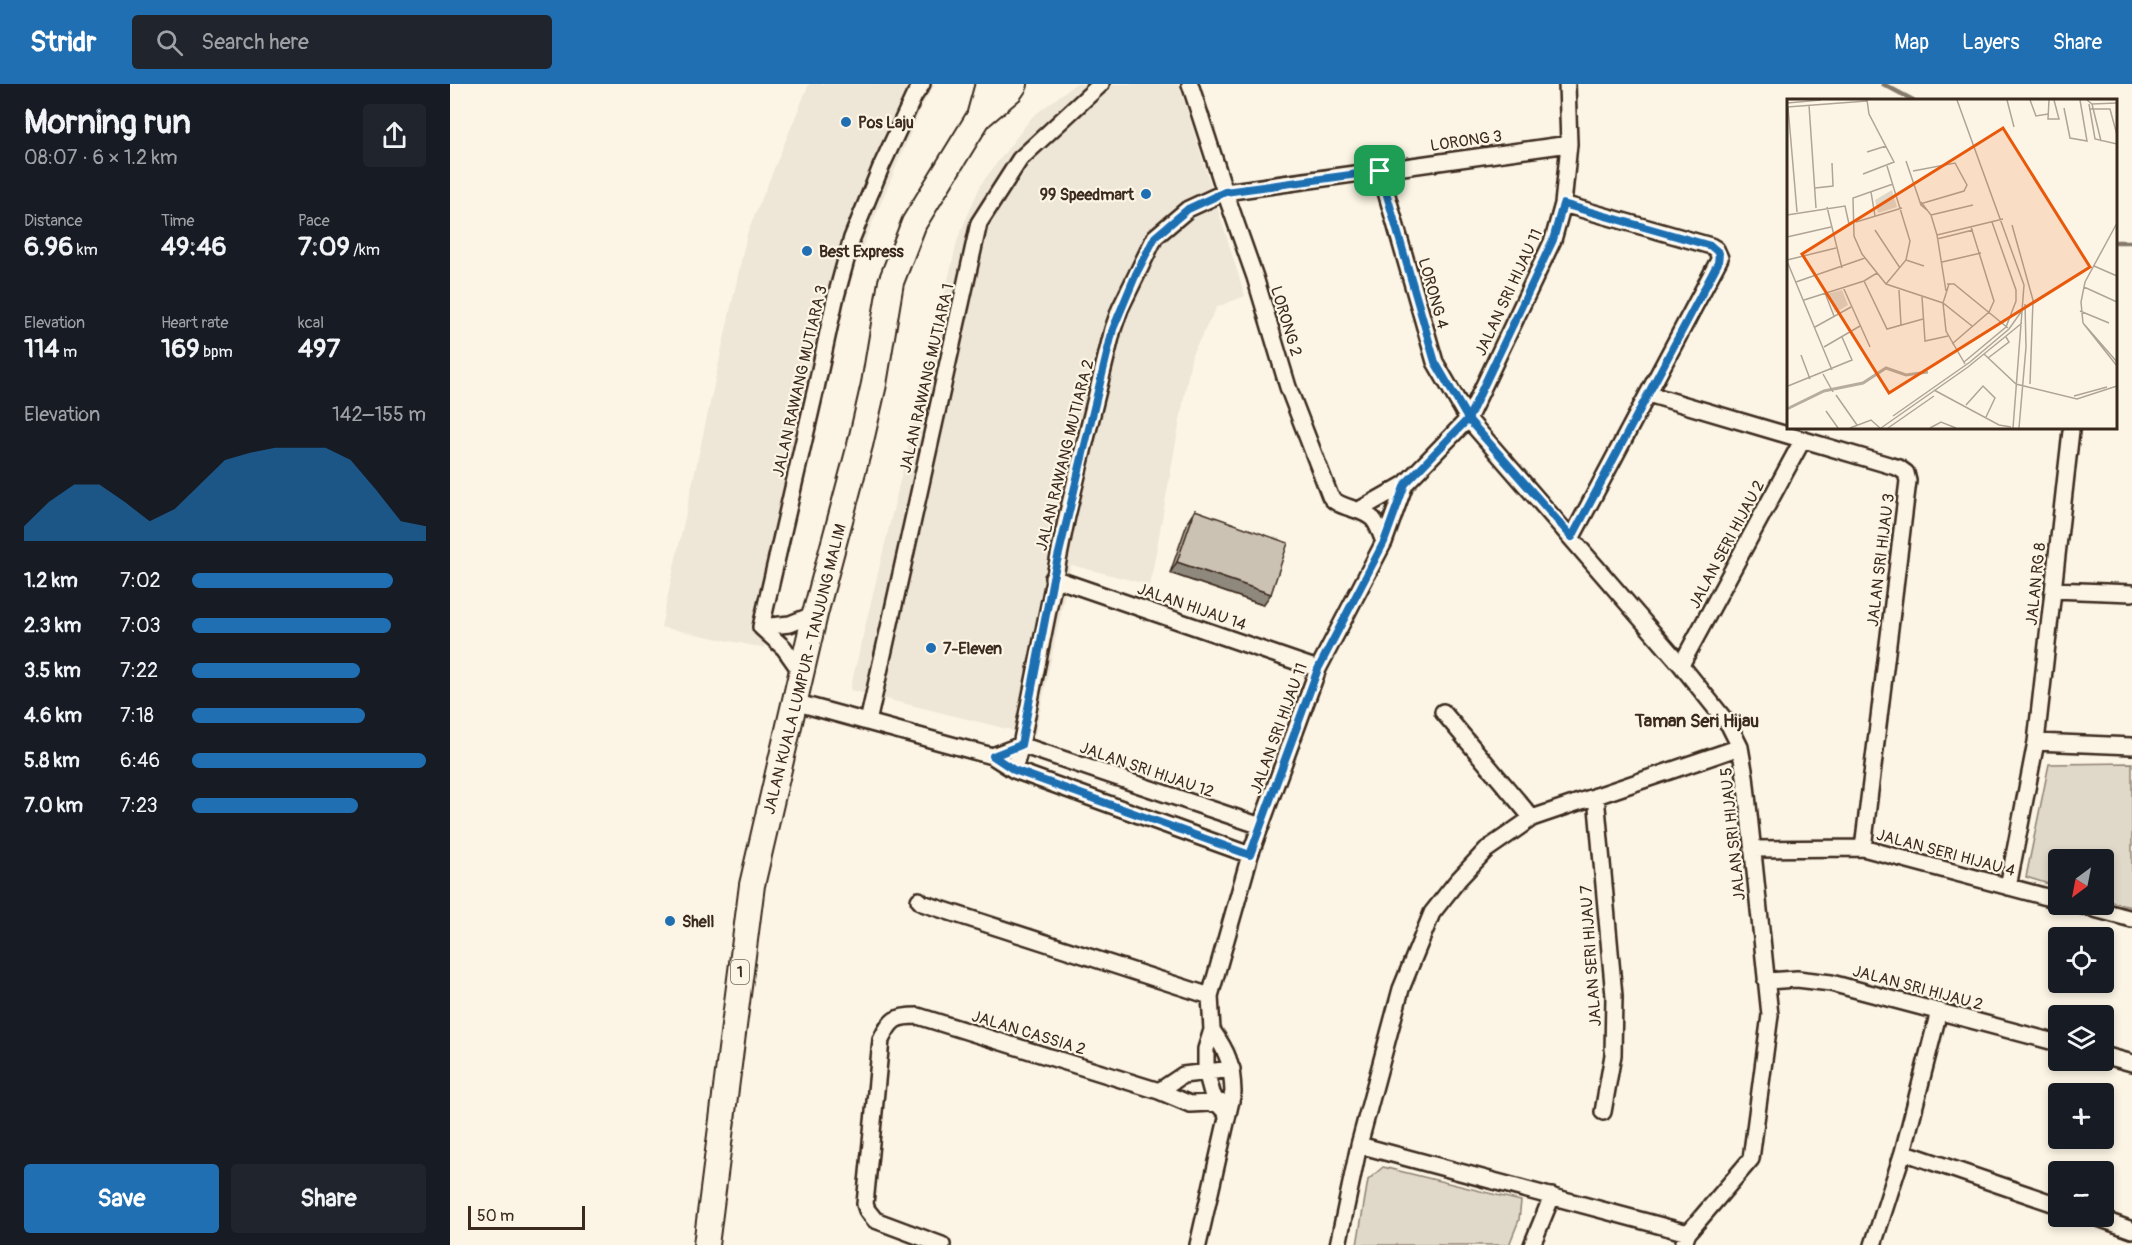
<!DOCTYPE html>
<meta charset="utf-8">
<style>
body{margin:0;font-family:Pangolin,sans-serif;background:#20242c;color:#f1f3f6;height:100vh;display:flex;flex-direction:column;font-size:22px;white-space:nowrap}
*{box-sizing:border-box;margin:0}
p{font-size:20px;color:#9ea1a6}
.icon{flex:none;width:33px;height:33px;fill:none;stroke:currentColor;stroke-width:2;stroke-linecap:round;stroke-linejoin:round}
.map{position:relative;flex:1;overflow:hidden}
.drawer{display:flex;flex-direction:column;background:#171b24;width:450px}
.drawer>*{flex:none}
.needle{width:39px;rotate:212deg}
.tools{position:absolute;left:1598px;top:765px;display:grid;gap:12px}
.tools a{display:grid;place-items:center;width:66px;height:66px;border-radius:6px;background:#171b24;box-shadow:0 3px 9px #0003;font-size:30px}
.scale{position:absolute;left:18px;bottom:15px;width:117px;box-sizing:border-box;padding-left:6px;border:3px solid #3b2a1e;border-top:0;font-size:16px;line-height:21px;white-space:nowrap;color:#3b2a1e;-webkit-text-stroke:4px #fcf5e5;paint-order:stroke}
.pin{position:absolute;display:grid;place-items:center;width:51px;height:51px;color:#fff;margin:-26px;border-radius:12px;box-shadow:0 3px 9px #0006}
.round{display:grid;place-items:center;flex:none;width:63px;height:63px;border-radius:6px;background:#20242c}
.summary{display:flex;align-items:center;justify-content:space-between;height:102px;padding:0 24px}
h1{font-size:33px;font-weight:700;line-height:45px}
.figures{display:grid;grid-template-columns:repeat(3,1fr);gap:9px;height:102px;padding:6px 24px}
.figures div{display:grid;align-content:center}
.figures b{font-size:26px;font-weight:700}
.figures small{font-size:16px;font-weight:400}
.figures p{font-size:16px}
.chart{height:168px;padding:12px 24px}
.chart p{display:flex;justify-content:space-between}
.chart svg{width:100%;height:108px;margin-top:6px;fill:#1f6fb2;opacity:.7}
.cta{display:flex;gap:12px;margin-top:auto;padding:12px 24px}
.cta a{flex:1;height:69px;border-radius:6px;background:#1f6fb2;color:#fff;font-size:24px;font-weight:700;line-height:69px;text-align:center}
.cta a+a{background:#20242c;color:#f1f3f6}
ul{padding:0 24px;list-style:none;font-size:20px}
li{display:grid;grid-template-columns:96px 72px 1fr;align-items:center;height:45px}
li i{height:15px;border-radius:8px;background:#1f6fb2}
header{display:flex;align-items:center;gap:36px;box-sizing:border-box;height:84px;padding:0 30px;background:#1f6fb2;color:#fff}
header strong{font-size:28px}
nav{display:flex;gap:33px;margin-inline-start:auto;font-size:21px}
.search{width:420px;height:54px;background:#20242c;display:flex;align-items:center;gap:15px;box-sizing:border-box;padding:0 21px;border-radius:6px;color:#9ea1a6;font-size:22px}
main{display:flex;flex:1;min-height:0}
.map>svg:first-child{display:block}
.built{fill:#eee6d6}
.green{fill:#e0d8c8;stroke:#8e8173;stroke-width:1.5}
.lines{fill:none;stroke-linecap:round;stroke-linejoin:round}
.stream{stroke:#85796b;stroke-width:4.5}
.street-casing{stroke:#3b2a1e;stroke-width:20}
.primary-casing{stroke:#3b2a1e;stroke-width:28}
.street{stroke:#fcf5e5;stroke-width:15}
.primary{stroke:#fcf5e5;stroke-width:24}
.wall{fill:#afa79a;stroke:#3b2a1e;stroke-width:1.5}
.shaded-wall{fill:#8f887d;stroke:#3b2a1e;stroke-width:1.5}
.building{fill:#ccc2b3;stroke:#3b2a1e;stroke-width:1.5}
.route-casing{stroke:#fff;stroke-width:12}
.route{stroke:#1f6fb2;stroke-width:8}
.poi-dot{fill:#1f6fb2;stroke:#fcf5e5;stroke-width:2}
.labels{text-anchor:middle;stroke-width:4.5;stroke-linejoin:round;paint-order:stroke}
.shield{fill:#fcf5e5;stroke:#75675a;stroke-width:1.5}
.shield-label{font-size:15px;font-weight:bold;fill:#3b2a1e}
.poi-label{font-size:16px;font-weight:bold;fill:#3b2a1e;stroke:#fcf5e5;text-anchor:start}
.street-label{font-size:16px;fill:#3b2a1e;stroke:#fcf5e5}
.neighbourhood-label{font-size:18px;font-weight:bold;fill:#3b2a1e;stroke:#fcf5e5}
.inset-river{fill:none;stroke:#b7ad9e;stroke-width:3}
.inset-road{fill:none;stroke:#afa495;stroke-width:1.5}
.view{fill:#e8590c;fill-opacity:0.15;stroke:#e8590c;stroke-width:3}
.inset-edge{fill:none;stroke:#3b2a1e;stroke-width:3}
</style>
<header>
<strong>Stridr</strong>
<div class="search"><svg class="icon" aria-label="search" viewBox="0 0 24 24"><circle cx="10" cy="10" r="6"/><path d="M15 15l6 6"/></svg>Search here</div>
<nav><a>Map</a><a>Layers</a><a>Share</a></nav>
</header>
<main>
<section class="drawer">
<div class="summary"><div><h1>Morning run</h1><p>08:07 · 6 × 1.2 km</p></div><a class="round"><svg class="icon" aria-label="share" viewBox="0 0 24 24"><path d="M12 15V3M7 8l5-5 5 5M5 13v7h14v-7"/></svg></a></div>
<div class="figures">
<div><p>Distance</p><b>6.96<small> km</small></b></div>
<div><p>Time</p><b>49:46</b></div>
<div><p>Pace</p><b>7:09<small> /km</small></b></div>
</div>
<div class="figures">
<div><p>Elevation</p><b>114<small> m</small></b></div>
<div><p>Heart rate</p><b>169<small> bpm</small></b></div>
<div><p>kcal</p><b>497</b></div>
</div>
<div class="chart"><p><span>Elevation</span>142–155 m</p>
<svg viewBox="0 0 160 44" preserveAspectRatio="none"><path d="M0 44V38L10 28L20 21L30 21L40 28L50 36L60 31L70 21L80 11L90 8L100 6L110 6L120 6L130 11L140 23L150 36L160 38V44z"/></svg>
</div>
<ul>
<li><b>1.2 km</b>7:02<i style="width:86%"></i></li>
<li><b>2.3 km</b>7:03<i style="width:85%"></i></li>
<li><b>3.5 km</b>7:22<i style="width:72%"></i></li>
<li><b>4.6 km</b>7:18<i style="width:74%"></i></li>
<li><b>5.8 km</b>6:46<i style="width:100%"></i></li>
<li><b>7.0 km</b>7:23<i style="width:71%"></i></li>
</ul>
<div class="cta"><a>Save</a><a>Share</a></div>
</section>
<div class="map">
<svg width="1682" height="1161" viewBox="0 0 1682 1161">
<rect width="100%" height="100%" fill="#fcf5e5"/>
<filter id="ink" filterUnits="userSpaceOnUse"><feTurbulence type="fractalNoise" baseFrequency=".0167" numOctaves="2"/><feDisplacementMap in="SourceGraphic" scale="12" xChannelSelector="R" yChannelSelector="G"/><feConvolveMatrix kernelMatrix="1 2 1 2 8 2 1 2 1" color-interpolation-filters="sRGB"/></filter>
<g filter="url(#ink)">
<path class="built" d="M359 0H485L472 22 403 185 314 564 211 543 297 150Z
M625 0H729L795 212 767 223 742 270 700 501 621 481 585 652 400 606 508 154 531 100 582 33Z"/>
<path class="green" d="M1682 679V811L1680 823 1653 815V776H1608V803L1576 793 1599 680Z
M933 1083 1071 1117 1069 1136 1059 1161H907L918 1096Z"/>
<g class="lines">
<path class="stream" d="M1433 0 1463 16
M1666 158H1682"/>
<g class="street-casing">
<path id="street" d="M740 0 775 108 805 193 838 303 880 412C888 425 911 423 923 435 928 441 931 450 934 458
M930 87 985 278 1018 335 1231 581 1279 641 1290 663 1295 692 1320 931 1301 1075 1238 1149 1233 1161
M1113 120 1261 162 1266 165 1270 174 1122 453
M1198 310 1449 384 1456 389 1458 397 1413 764
M909 426 955 400 1018 335 1103 156 1113 120 1119 60 1117 0
M603 494 868 585
M1603 506 1682 509
M311 543 366 304 385 216 402 154 431 83 464 12 472 0
M311 543 334 564 351 588
M311 543 340 540 365 530
M1231 581 1352 357
M344 618 542 672 564 686 800 771
M993 628 1082 734
M418 638 529 139 570 75 651 0
M1586 658 1682 662
M542 672 571 661 811 742
M564 686 571 661 617 432 663 245 670 225 705 153 738 125 775 108 1119 60
M1146 712 1164 912 1163 971 1153 1028
M1302 765 1413 764 1608 816
M1558 803 1586 658 1621 347
M469 816 472 819 760 912
M1626 820 1682 835
M1316 897 1347 895 1381 899 1608 959
M1653 971 1682 979
M709 1007 733 991 782 985
M777 1030 767 1019 762 1009 756 987V965L762 946 760 912 800 771 868 585 934 458 955 400
M909 1061 1238 1149
M1453 1068 1608 1121
M1643 1132 1682 1146
M492 1161 425 1136 417 1126 415 1120 431 956C441 935 445 932 468 932L709 1007 740 1020 781 1018
M748 1161 783 1008C782 979 778 969 762 946
M888 1161 909 1061 951 905 982 829 1008 796 1036 766 1082 734 1290 663
M1082 1161 1102 1112
M1423 1161 1453 1068 1489 927"/>
</g>
<g class="primary-casing">
<path id="primary" d="M529 33 561 6 565 0
M256 1161 302 801 365 530 410 361 424 300 441 198 464 139 529 33 538 0"/>
</g>
<use href="#street" class="street"/>
<use href="#primary" class="primary"/>
</g>
<path class="wall" d="M745 426 813 521 720 489 738 437Z"/>
<path class="shaded-wall" d="M727 478 821 510 813 521 720 489Z"/>
<path class="building" d="M745 426 838 459 821 510 727 478Z"/>
</g>
<g class="lines" filter="url(#ink)">
<g class="route-casing">
<path id="route" d="M930 87 775 108 738 125 705 153 686 190 663 245 603 494 571 661 543 672 564 686 800 771 868 585 934 458 955 400 1018 335 1122 453 1268 179 1269 169 1261 162 1113 120 1103 156 1018 335 985 278 930 87"/>
</g>
<use href="#route" class="route"/>
</g>
<g class="poi-dot">
<circle cx="396" cy="38" r="6"/>
<circle cx="696" cy="110" r="6"/>
<circle cx="357" cy="167" r="6"/>
<circle cx="481" cy="564" r="6"/>
<circle cx="220" cy="837" r="6"/>
</g>
<g class="labels">
<rect class="shield" x="281" y="876" width="18" height="24" rx="4.5"/>
<g class="shield-label">
<text x="290" y="893">1</text>
</g>
<g class="poi-label">
<text x="408" y="44">Pos Laju</text>
<text x="684" y="116" text-anchor="end">99 Speedmart</text>
<text x="369" y="173">Best Express</text>
<text x="493" y="570">7-Eleven</text>
<text x="232" y="843">Shell</text>
</g>
<g class="street-label">
<text transform="translate(1016 56) rotate(-8)" y="6">LORONG 3</text>
<text transform="translate(1058 208) rotate(-65)" y="6">JALAN SRI HIJAU 11</text>
<text transform="translate(984 209) rotate(74)" y="6">LORONG 4</text>
<text transform="translate(837 237) rotate(73)" y="6">LORONG 2</text>
<text transform="translate(476 294) rotate(-77)" y="6">JALAN RAWANG MUTIARA 1</text>
<text transform="translate(349 297) rotate(-77)" y="6">JALAN RAWANG MUTIARA 3</text>
<text transform="translate(614 371) rotate(-76)" y="6">JALAN RAWANG MUTIARA 2</text>
<text transform="translate(1276 460) rotate(-62)" y="6">JALAN SERI HIJAU 2</text>
<text transform="translate(1430 476) rotate(-83)" y="6">JALAN SRI HIJAU 3</text>
<text transform="translate(1585 500) rotate(-84)" y="6">JALAN RG 8</text>
<text transform="translate(742 522) rotate(19)" y="6">JALAN HIJAU 14</text>
<text transform="translate(354 585) rotate(-76)" y="6">JALAN KUALA LUMPUR - TANJUNG MALIM</text>
<text transform="translate(828 644) rotate(-70)" y="6">JALAN SRI HIJAU 11</text>
<text transform="translate(697 685) rotate(19)" y="6">JALAN SRI HIJAU 12</text>
<text transform="translate(1282 750) rotate(-96)" y="6">JALAN SRI HIJAU 5</text>
<text transform="translate(1496 768) rotate(15)" y="6">JALAN SERI HIJAU 4</text>
<text transform="translate(1140 872) rotate(-94)" y="6">JALAN SERI HIJAU 7</text>
<text transform="translate(1468 903) rotate(15)" y="6">JALAN SRI HIJAU 2</text>
<text transform="translate(579 948) rotate(17)" y="6">JALAN CASSIA 2</text>
</g>
<g class="neighbourhood-label">
<text x="1247" y="643">Taman Seri Hijau</text>
</g>
</g>
<g transform="translate(1337 15)">
<rect width="330" height="330" fill="#fcf5e5"/>
<path d="M105 91 110 108 91 114 88 101ZM55 191 61 206 48 214 40 195Z" fill="#e0d8c8"/>
<path class="inset-river" d="M0 310 37 292 76 284 99 269 119 276 141 273"/>
<path class="inset-road" d="M170 1 237 186 226 329M220 1 227 28M243 1 249 17 261 15M262 1 261 20H272L267 1M300 1 305 5 330 4M0 4 34 1M302 5 308 40 330 45M305 5 314 42M22 6 29 109M0 8 80 2M1 8 10 113M277 9 283 39 300 42 293 1M302 10H323L330 36M80 53 99 47M119 62 134 106 141 112M126 72 168 64 180 86 177 92 133 105M76 75 107 63 82 15 80 1M106 85 66 99 67 137 75 155 99 185 156 204 185 227M28 89 46 87 45 64M84 93 88 117M134 103 144 116 150 136 159 192M40 108 55 169M0 116 58 107 62 125M144 116 186 106M69 123 115 109M225 126 246 201 243 285M88 131 113 169M150 136 216 120M0 138 44 128M150 140 186 131M0 161 49 149M119 161 137 167M0 162 45 271M155 163 194 154M307 167 330 177M77 182 100 230 136 220M9 183 78 159M99 185 119 161 123 142 100 67M160 185H167L221 229M162 185 156 204 159 232 178 265M56 188 83 248M297 188 330 203M112 191 114 226M38 194 47 217M135 198 138 242 161 237M17 201 77 182 90 174M293 212 322 224M296 224 294 203 298 183 330 124M28 228 64 208M165 245 202 213 207 202 184 128M37 248 73 227M197 255 229 285 290 300 330 287M14 256 23 280M201 259 222 243 219 238M177 263 219 228 229 202V191L205 123M330 263 296 224 330 267M36 275 46 293M0 277V329M1 287 65 261 55 238M147 291 212 326 224 328M49 296 70 326M287 297 320 288M179 306 196 287 208 299 199 318M39 312 51 329M106 317 183 263 222 230 234 213M63 329 84 321 93 329M94 329 181 268 235 224M101 329 147 297M143 329 154 323 169 329M232 329 239 248 238 205"/>
<path class="view" d="M216 29 303 168 102 294 15 155Z"/>
<rect width="330" height="330" class="inset-edge"/>
</g>
</svg>
<div class="tools">
<a><svg class="needle" viewBox="-14 -14 28 28"><path d="M0-13l5 13h-10z" fill="#e53935"/><path d="M0 13l5-13h-10z" fill="#9ea1a6"/></svg></a>
<a><svg class="icon" aria-label="locate" viewBox="0 0 24 24"><circle cx="12" cy="12" r="6"/><path d="M12 2v4M12 18v4M2 12h4M18 12h4"/></svg></a>
<a><svg class="icon" aria-label="layers" viewBox="0 0 24 24"><path d="M12 4l9 5-9 5-9-5zM3 14l9 5 9-5"/></svg></a>
<a>+</a>
<a>−</a>
</div>
<div class="scale">50 m</div>
<div class="pin" style="left:930px;top:87px;background:#1e9e55"><svg class="icon" aria-label="arrive" viewBox="0 0 24 24"><path d="M6 21V4h12l-3 4 3 4H6"/></svg></div>
</div>
</main>
